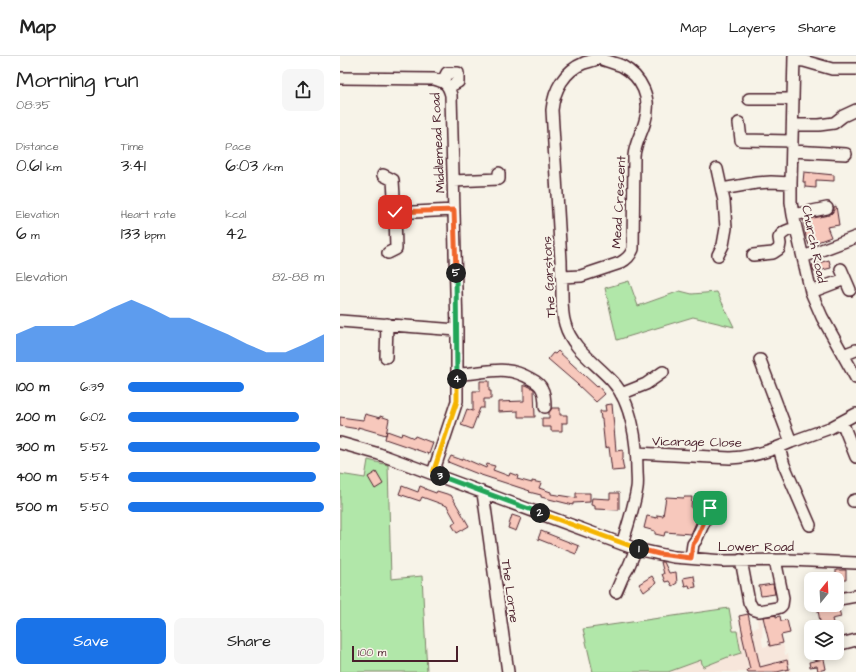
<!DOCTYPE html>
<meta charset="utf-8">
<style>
body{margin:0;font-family:"Architects Daughter",sans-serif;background:#f6f6f6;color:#222;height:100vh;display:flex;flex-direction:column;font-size:15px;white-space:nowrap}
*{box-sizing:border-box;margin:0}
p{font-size:13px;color:#767676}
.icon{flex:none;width:22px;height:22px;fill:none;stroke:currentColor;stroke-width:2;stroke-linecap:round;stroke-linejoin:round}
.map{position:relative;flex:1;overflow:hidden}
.side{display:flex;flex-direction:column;background:#fff;width:340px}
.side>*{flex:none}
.needle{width:26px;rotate:18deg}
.fabs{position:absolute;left:464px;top:516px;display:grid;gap:8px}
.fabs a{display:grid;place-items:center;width:40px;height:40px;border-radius:8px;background:#fff;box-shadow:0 2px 10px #0003;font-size:20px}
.scale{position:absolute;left:12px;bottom:10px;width:106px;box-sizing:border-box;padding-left:4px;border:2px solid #4a1f2b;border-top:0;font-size:11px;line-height:14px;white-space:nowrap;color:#4a1f2b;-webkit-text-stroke:3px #f7f3e8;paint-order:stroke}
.pin{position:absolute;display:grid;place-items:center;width:34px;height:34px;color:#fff;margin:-17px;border-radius:8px;box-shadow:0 2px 6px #0006}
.km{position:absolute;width:20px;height:20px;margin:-10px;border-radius:50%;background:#222;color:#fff;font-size:11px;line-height:20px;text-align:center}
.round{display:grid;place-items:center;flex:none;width:42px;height:42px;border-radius:8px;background:#f6f6f6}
.headline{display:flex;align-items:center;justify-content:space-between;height:68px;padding:0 16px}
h1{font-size:22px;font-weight:600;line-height:30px}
.metrics{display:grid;grid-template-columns:repeat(3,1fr);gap:6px;height:68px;padding:4px 16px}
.metrics div{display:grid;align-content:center}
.metrics b{font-size:17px;font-weight:600}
.metrics small{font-size:11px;font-weight:400}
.metrics p{font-size:11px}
.chart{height:112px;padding:8px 16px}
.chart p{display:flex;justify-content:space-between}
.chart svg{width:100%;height:72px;margin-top:4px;fill:#1a73e8;opacity:.7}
.action{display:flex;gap:8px;margin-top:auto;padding:8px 16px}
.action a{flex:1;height:46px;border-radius:8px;background:#1a73e8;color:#fff;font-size:16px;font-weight:600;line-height:46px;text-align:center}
.action a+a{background:#f6f6f6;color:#222}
ul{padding:0 16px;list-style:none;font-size:13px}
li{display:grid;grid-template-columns:64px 48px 1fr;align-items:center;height:30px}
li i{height:10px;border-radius:5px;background:#1a73e8}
header{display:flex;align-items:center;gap:24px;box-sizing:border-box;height:56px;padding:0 20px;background:#fff;border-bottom:1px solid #e0e0e0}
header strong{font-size:19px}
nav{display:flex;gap:22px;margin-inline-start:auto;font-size:14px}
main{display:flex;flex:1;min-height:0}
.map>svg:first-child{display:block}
.built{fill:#f7e6db}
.green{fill:#b1e7a9;stroke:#7e836a}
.building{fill:#f7c8bc;stroke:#4a1f2b}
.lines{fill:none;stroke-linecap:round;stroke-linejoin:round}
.minor-casing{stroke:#4a1f2b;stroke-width:14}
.minor{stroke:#f7f3e8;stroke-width:11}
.split-1-casing{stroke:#fff;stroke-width:8}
.split-2-casing{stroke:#fff;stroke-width:8}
.split-3-casing{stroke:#fff;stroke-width:8}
.split-4-casing{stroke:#fff;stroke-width:8}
.split-5-casing{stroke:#fff;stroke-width:8}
.split-6-casing{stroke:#fff;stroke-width:8}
.split-1{stroke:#f0652b;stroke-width:5}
.split-2{stroke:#f5b400;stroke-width:5}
.split-3{stroke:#22a559;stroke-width:5}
.split-4{stroke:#f5b400;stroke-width:5}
.split-5{stroke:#22a559;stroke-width:5}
.split-6{stroke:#f0652b;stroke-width:5}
.labels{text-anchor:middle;stroke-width:4;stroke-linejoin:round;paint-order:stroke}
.street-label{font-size:13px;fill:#4a1f2b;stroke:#f7f3e8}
</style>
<header>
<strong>Map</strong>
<nav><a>Map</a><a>Layers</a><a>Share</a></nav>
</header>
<main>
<section class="side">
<div class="headline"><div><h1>Morning run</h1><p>08:35</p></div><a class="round"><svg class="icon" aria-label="share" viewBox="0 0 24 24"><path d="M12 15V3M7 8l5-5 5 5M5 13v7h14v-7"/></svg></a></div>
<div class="metrics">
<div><p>Distance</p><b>0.61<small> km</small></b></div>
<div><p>Time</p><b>3:41</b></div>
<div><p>Pace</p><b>6:03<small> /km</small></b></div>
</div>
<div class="metrics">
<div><p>Elevation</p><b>6<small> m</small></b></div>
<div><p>Heart rate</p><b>133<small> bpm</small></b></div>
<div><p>kcal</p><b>42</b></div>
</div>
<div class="chart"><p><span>Elevation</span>82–88 m</p>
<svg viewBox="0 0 160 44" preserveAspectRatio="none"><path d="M0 44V27L10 22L20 22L30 22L40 17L50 11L60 6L70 11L80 17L90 17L100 22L110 27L120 33L130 38L140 38L150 33L160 27V44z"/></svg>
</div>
<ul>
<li><b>100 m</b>6:39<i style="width:59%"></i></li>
<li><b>200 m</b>6:02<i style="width:87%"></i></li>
<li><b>300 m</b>5:52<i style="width:98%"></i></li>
<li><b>400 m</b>5:54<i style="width:96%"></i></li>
<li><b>500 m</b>5:50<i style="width:100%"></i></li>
</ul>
<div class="action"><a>Save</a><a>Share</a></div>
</section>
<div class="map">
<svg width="516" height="616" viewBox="0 0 516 616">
<rect width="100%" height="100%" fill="#f7f3e8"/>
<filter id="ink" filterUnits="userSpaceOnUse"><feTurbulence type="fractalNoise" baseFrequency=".025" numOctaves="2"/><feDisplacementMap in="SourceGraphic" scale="8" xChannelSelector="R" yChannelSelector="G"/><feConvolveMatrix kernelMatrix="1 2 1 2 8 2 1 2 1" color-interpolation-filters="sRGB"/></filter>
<g filter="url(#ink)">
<path class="built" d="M389 552 394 576 418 571 417 562 423 561 422 584 423 591 443 587 445 599 448 598 451 616H252L243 573Z"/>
<path class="green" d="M289 225 298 250 340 235 352 238 377 236 394 271 353 261 277 284 265 232Z
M28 404 48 409 51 523 82 520 87 616H0V418L25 422Z
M389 552 393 575H397L401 597 388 601 363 611 361 604 328 616H253L243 573Z"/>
<path class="building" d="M464 116 494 119V125L476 124V132L465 131V126H463Z
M496 150 499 169 487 171 491 181 469 189 466 181 463 164 489 159 492 157 494 154V151Z
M489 204 491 212 474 216 472 209Z
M218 295 257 331 258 330 265 338 256 346 237 328 208 303 213 297 215 298Z
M140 325H149V335H151V343H144V352H140L132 373 121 369 127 353 133 355V335H140Z
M184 329H186L194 333 195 361H178V355L158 356V346L184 345Z
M272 348 276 395 283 394V403H282L284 414 272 415 269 391 265 392 262 363H261L260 355H266L265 349Z
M212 352H220V359H227V367H222V375H211V371H202V362H209V356Z
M25 358 40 362V360L49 363 46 379 18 371V373L0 370V361L23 364Z
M47 375 61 380 62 377 74 382 75 380 93 387 89 398 45 383Z
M111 400 122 404 123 402 146 412 147 408 155 410 153 414 169 420 170 417 178 420 177 423 192 427V425L201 427 199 432 211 436V438L236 442V437H250V446L233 447V449L201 441V439L189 436 190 435 138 418 108 406Z
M36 416 43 428 35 433 28 421Z
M62 430 78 436 80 430 85 432V433L96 437 97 435 110 439H111L129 470 117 477 112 469 116 466 107 450 82 441 80 445 59 438Z
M270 437H279V454L255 453V450L251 449 252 442 270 443Z
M326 441 344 442V441H352L351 452 357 454V459L359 460 351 478 325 476 324 480 315 478V475L304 472 307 460 317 462V459L323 460Z
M172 459 181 462 176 475 168 472Z
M201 475 239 490 236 498 198 483Z
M321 506H324L329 517 336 516 337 527 332 530 329 525 325 526 322 518H324Z
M496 514H506V524H497V523H496Z
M312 520 316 527 304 536 299 528Z
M354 520 356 531 350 532 349 529 345 530 343 522Z
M433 528 435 538 421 540 419 530Z
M477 549H491V551L498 550 501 561 492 563 494 571H481Z
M408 558 420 611 447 604 449 613 437 616H408L407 614 410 613 402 579H403L399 560Z
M436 559V561L440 560 441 565 447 564 450 577 441 579 443 587 430 590 423 561Z
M484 603 486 613 478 615 477 610 470 611 469 606Z"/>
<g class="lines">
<g class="minor-casing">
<path id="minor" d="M261 0C256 5 250 5 244 7 224 15 214 34 212 54 215 104 218 155 221 205 221 216 222 227 222 238 222 248 222 259 225 268 232 293 256 307 273 326 292 347 297 387 297 414 297 420 298 426 297 432 294 451 288 469 282 488
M454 0 451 127V146L453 159 471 236 482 261 516 322
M454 4 464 5 492 13H516
M0 22 94 23C105 26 108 28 111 39L117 274V345L93 417
M103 25 107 17H118V26L109 31
M409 43H453
M399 67 401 84 452 85
M453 69H479L494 67 503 60 516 54
M452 95 506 98
M377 113 384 145 386 172 383 189 378 199
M43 119 53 124 55 157 114 154
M113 125 159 123V117
M382 133 416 127 431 126 451 127
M453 159 487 152
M48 197 56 193 55 157
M413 199 433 197 439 193 440 188 439 182C443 175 448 174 456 172
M463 201 516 181
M501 213 510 234
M222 221 241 220 280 207C287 203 290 200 293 193L294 100C295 87 302 77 305 65 312 43 302 21 282 10 275 7 266 5 259 2
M471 236 505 223
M0 265 117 274
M503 299 516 294
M46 301 47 268
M118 318C145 318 164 307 191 323 195 325 200 328 202 333 205 338 205 345 205 351
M281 338 306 328 323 316
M502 366 516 401
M451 386 490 372 516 358
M0 387 39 398 282 488 296 493 319 498 334 501 383 505 449 504 516 507
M439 392 444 409 470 469
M297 397 390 402C412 401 431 395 451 386L420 304
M143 437 168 616
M513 445 516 444
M351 502 353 488 356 484 370 453
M401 504 409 546 413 553 419 555 437 552 440 551 442 549 443 542 435 504
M276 536 282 522 288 512 296 493
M499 543 516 540
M497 589 516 584"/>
</g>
<use href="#minor" class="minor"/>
</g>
</g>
<g class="lines" filter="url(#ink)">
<g class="split-1-casing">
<path id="split-1" d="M299 493 319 498 351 502 353 488 356 484 370 452"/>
</g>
<g class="split-2-casing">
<path id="split-2" d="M200 457 299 493"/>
</g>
<g class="split-3-casing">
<path id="split-3" d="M100 420 200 457"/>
</g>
<g class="split-4-casing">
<path id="split-4" d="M100 420 93 417 117 345V323"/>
</g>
<g class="split-5-casing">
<path id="split-5" d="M116 217 117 323"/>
</g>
<g class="split-6-casing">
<path id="split-6" d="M55 156 114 154 116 217"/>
</g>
<use href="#split-1" class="split-1"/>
<use href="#split-2" class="split-2"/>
<use href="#split-3" class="split-3"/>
<use href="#split-4" class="split-4"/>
<use href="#split-5" class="split-5"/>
<use href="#split-6" class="split-6"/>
</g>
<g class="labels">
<g class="street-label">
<text transform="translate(97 87) rotate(-93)" y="5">Middlemead Road</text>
<text transform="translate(278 146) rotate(-87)" y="5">Mead Crescent</text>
<text transform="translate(475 188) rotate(78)" y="5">Church Road</text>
<text transform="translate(208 221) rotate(-93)" y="5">The Garstons</text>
<text transform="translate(357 385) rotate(1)" y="5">Vicarage Close</text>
<text x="416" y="495">Lower Road</text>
<text transform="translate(171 535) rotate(82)" y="5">The Lorne</text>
</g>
</g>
</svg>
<div class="fabs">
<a><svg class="needle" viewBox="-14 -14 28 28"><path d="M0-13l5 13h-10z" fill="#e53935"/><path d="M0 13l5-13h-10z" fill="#767676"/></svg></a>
<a><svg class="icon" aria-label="layers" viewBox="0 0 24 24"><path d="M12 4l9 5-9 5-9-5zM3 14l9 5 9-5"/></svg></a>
</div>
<div class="scale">100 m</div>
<div class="pin" style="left:370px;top:452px;background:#1e9e55"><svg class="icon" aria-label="arrive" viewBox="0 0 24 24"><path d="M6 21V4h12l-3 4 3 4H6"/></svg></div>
<div class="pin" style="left:55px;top:156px;background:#d93025"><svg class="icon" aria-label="check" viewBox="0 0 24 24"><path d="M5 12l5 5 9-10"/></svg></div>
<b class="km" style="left:299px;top:493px">1</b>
<b class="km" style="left:200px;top:457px">2</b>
<b class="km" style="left:100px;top:420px">3</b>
<b class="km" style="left:117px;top:323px">4</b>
<b class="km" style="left:116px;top:217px">5</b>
</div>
</main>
